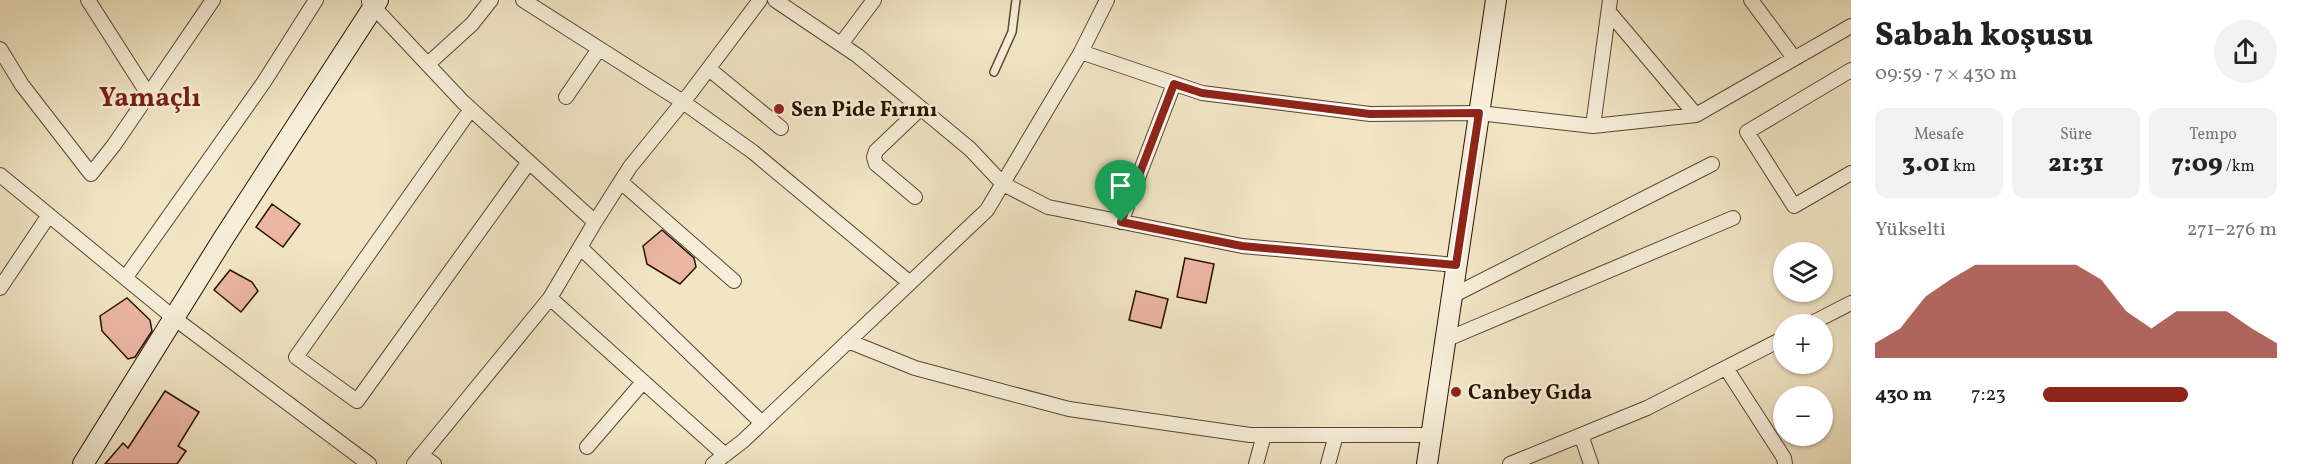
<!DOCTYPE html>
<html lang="tr">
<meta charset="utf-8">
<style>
body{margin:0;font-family:Vollkorn,serif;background:#f2f2f2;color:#222;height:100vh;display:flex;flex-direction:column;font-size:22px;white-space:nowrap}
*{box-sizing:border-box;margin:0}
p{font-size:20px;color:#767676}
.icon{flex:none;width:33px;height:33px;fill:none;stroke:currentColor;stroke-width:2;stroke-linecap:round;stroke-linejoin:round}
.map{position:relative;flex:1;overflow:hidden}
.drawer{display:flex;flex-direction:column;background:#fff;width:450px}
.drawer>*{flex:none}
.buttons{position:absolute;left:1773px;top:242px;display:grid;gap:12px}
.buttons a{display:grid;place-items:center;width:60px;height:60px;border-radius:50%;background:#fff;box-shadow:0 2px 4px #0004;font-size:30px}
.pin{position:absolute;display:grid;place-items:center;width:51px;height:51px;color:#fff;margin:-62px -26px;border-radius:50% 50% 50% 0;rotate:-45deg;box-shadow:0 0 6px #0007}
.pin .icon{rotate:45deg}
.round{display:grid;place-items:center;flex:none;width:63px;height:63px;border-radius:32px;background:#f2f2f2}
.headline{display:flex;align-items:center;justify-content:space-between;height:102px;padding:0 24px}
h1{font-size:33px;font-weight:800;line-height:45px}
.figures{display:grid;grid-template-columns:repeat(3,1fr);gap:9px;height:102px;padding:6px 24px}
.figures div{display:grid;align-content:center;border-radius:12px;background:#f2f2f2;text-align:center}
.figures b{font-size:26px;font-weight:800}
.figures small{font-size:16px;font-weight:400}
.figures p{font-size:16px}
.chart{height:168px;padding:12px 24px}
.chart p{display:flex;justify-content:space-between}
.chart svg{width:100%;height:108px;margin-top:6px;fill:#8f2418;opacity:.7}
ul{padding:0 24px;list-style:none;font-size:20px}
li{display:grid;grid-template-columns:96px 72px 1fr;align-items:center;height:45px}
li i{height:15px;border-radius:8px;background:#8f2418}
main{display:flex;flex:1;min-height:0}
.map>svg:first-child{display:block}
.building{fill:#ebb6a4;stroke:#281100;stroke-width:1.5}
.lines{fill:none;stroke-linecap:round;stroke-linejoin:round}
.lane-casing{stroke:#5a4631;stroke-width:10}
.street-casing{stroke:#5a4631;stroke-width:16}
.secondary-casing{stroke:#281100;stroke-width:22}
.lane{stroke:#f6eed9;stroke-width:7}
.street{stroke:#f6eed9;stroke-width:14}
.secondary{stroke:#f6eed9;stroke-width:20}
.route-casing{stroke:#fff;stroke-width:12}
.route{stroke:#8f2418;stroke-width:8}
.poi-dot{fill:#8f2418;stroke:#f6eed9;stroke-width:2}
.labels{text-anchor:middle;stroke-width:5;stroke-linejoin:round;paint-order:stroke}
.poi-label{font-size:21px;font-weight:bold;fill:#281100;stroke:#f6eed9;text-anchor:start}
.district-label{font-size:27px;font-weight:bold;fill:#7a1f14;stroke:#f6eed9}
</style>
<main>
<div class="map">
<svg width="1851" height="464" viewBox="0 0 1851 464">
<rect width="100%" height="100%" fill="#f1e5c4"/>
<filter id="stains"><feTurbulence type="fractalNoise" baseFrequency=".00333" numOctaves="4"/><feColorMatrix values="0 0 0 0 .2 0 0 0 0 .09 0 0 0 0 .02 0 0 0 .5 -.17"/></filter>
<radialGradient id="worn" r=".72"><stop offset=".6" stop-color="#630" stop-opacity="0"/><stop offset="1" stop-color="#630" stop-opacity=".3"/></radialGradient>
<path class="building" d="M272 204 300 224 283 247 256 227Z
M662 230 694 258 696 267 680 284 647 264 643 246Z
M1185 258 1214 264 1206 303 1177 297Z
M230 270 252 282 258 291 241 312 214 290Z
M1136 291 1168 299 1161 328 1129 320Z
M127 298 150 320 152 331 135 357 128 359 102 331 100 316Z
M165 391 199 412 178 446 186 451 177 464H105L123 443 128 448Z"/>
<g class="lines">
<g class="lane-casing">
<path id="lane" d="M994 72 1012 32 1016 0"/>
</g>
<g class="street-casing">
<path id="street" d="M88 0 148 94
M523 0 683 102 753 152 910 283
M775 0 858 56 970 149 1003 184 1048 207 1242 246 1456 265
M1751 0 1794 58
M369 2 463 102 595 222 550 298
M1609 12 1696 115
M841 44 874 0
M0 49 22 85 91 174 114 145 213 0
M1081 52 1202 93 1370 114 1479 113 1593 126 1696 115 1851 26
M428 64 472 24 491 0
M709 69 781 128
M1851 70 1747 132 1794 206 1851 173
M566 97 599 49
M471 109 296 357 357 401 529 162
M1593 126 1610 0
M0 175 174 318 369 464
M621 182 734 281
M915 197 876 164 874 157 876 151 921 108
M595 222 630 167 691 92 760 0
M1121 222 1174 84
M580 247 762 423
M126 277 264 82 316 0
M0 288 49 215
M1452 296 1712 164
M1810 324 1851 303
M1445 340 1733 218
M848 341 915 368 1069 409 1250 435H1431
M1726 368 1784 458 1785 464
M1581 435 1591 464
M587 447 643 382
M421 455 434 464
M414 464 550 298 725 455
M713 464 743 441 987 210 1081 52 1107 0
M1256 464 1264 435
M1328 464 1336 435
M1510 464 1647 408 1784 338"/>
</g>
<g class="secondary-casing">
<path id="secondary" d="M83 464 223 239 378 0
M1427 464 1496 0"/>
</g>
<use href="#lane" class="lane"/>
<use href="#street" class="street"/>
<use href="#secondary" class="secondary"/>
</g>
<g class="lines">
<g class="route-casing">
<path id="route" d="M1174 84 1202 93 1370 114 1479 113 1456 265 1242 246 1121 222Z"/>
</g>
<use href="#route" class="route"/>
</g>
<g class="poi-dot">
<circle cx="779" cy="109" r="6"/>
<circle cx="1456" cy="392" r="6"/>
</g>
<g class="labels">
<g class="poi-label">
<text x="791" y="116">Sen Pide Fırını</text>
<text x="1468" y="399">Canbey Gıda</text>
</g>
<g class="district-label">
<text x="150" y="106">Yamaçlı</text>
</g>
</g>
<rect width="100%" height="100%" filter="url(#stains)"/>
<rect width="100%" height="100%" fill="url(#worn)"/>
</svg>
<div class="buttons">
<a><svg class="icon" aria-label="layers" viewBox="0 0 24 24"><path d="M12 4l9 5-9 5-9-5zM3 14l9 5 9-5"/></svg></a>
<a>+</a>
<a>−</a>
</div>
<div class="pin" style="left:1121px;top:222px;background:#1e9e55"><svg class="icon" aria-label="arrive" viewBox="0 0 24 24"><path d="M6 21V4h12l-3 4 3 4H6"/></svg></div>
</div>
<section class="drawer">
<div class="headline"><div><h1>Sabah koşusu</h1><p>09:59 · 7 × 430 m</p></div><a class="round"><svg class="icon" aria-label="share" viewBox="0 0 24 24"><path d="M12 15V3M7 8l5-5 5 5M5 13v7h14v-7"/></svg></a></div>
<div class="figures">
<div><p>Mesafe</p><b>3.01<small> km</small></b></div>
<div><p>Süre</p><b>21:31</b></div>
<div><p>Tempo</p><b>7:09<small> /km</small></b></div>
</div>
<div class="chart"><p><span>Yükselti</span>271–276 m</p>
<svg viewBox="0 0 160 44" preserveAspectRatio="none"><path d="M0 44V38L10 32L20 19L30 12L40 6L50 6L60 6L70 6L80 6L90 12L100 25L110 32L120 25L130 25L140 25L150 32L160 38V44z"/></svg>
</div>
<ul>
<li><b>430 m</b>7:23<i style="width:62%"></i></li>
</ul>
</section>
</main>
